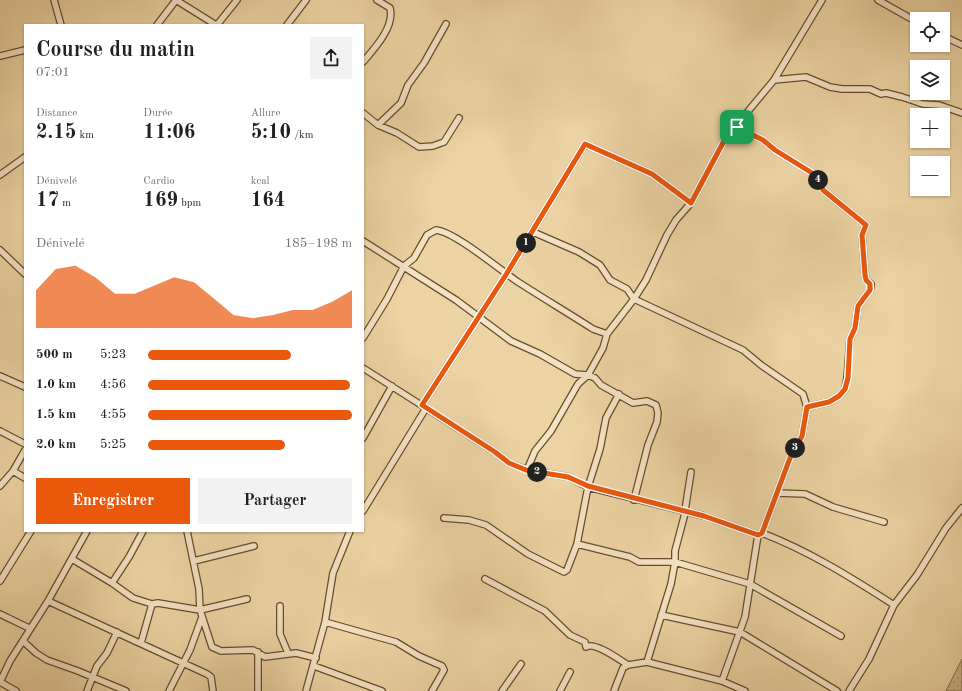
<!DOCTYPE html>
<html lang="fr">
<meta charset="utf-8">
<style>
body{margin:0;font-family:"Old Standard TT",serif;background:#f2f2f2;color:#202124;height:100vh;display:flex;flex-direction:column;font-size:15px;white-space:nowrap}
*{box-sizing:border-box;margin:0}
p{font-size:13px;color:#757577}
.icon{flex:none;width:22px;height:22px;fill:none;stroke:currentColor;stroke-width:2;stroke-linecap:round;stroke-linejoin:round}
.map{position:relative;flex:1;overflow:hidden}
.details{position:absolute;left:24px;top:24px;width:340px;height:508px;display:flex;flex-direction:column;background:#fff;border-radius:0px;box-shadow:0 1px 3px #0004}
.details>*{flex:none}
.tools{position:absolute;left:910px;top:12px;display:grid;gap:8px}
.tools a{display:grid;place-items:center;width:40px;height:40px;border-radius:0px;background:#fff;box-shadow:0 1px 3px #0004;font-size:20px}
.pin{position:absolute;display:grid;place-items:center;width:34px;height:34px;color:#fff;margin:-17px;border-radius:8px;box-shadow:0 2px 6px #0006}
.km{position:absolute;width:20px;height:20px;margin:-10px;border-radius:50%;background:#222;color:#fff;font-size:11px;line-height:20px;text-align:center}
.round{display:grid;place-items:center;flex:none;width:42px;height:42px;border-radius:0px;background:#f2f2f2}
.headline{display:flex;align-items:center;justify-content:space-between;height:68px;padding:0 12px}
h1{font-size:22px;font-weight:800;line-height:30px}
.figures{display:grid;grid-template-columns:repeat(3,1fr);gap:6px;height:68px;padding:4px 12px}
.figures div{display:grid;align-content:center}
.figures b{font-size:20px;font-weight:800}
.figures small{font-size:11px;font-weight:400}
.figures p{font-size:11px}
.chart{height:112px;padding:8px 12px}
.chart p{display:flex;justify-content:space-between}
.chart svg{width:100%;height:72px;margin-top:4px;fill:#ea580c;opacity:.7}
.action{display:flex;gap:8px;margin-top:auto;padding:8px 12px}
.action a{flex:1;height:46px;border-radius:0px;background:#ea580c;color:#fff;font-size:16px;font-weight:800;line-height:46px;text-align:center}
.action a+a{background:#f2f2f2;color:#202124}
ul{padding:0 12px;list-style:none;font-size:13px}
li{display:grid;grid-template-columns:64px 48px 1fr;align-items:center;height:30px}
li i{height:10px;border-radius:5px;background:#ea580c}
.map>svg:first-child{display:block}
.grass{fill:url(#grass-dots);stroke:#826b47}
.lines{fill:none;stroke-linecap:round;stroke-linejoin:round}
.minor-casing{stroke:#654e2d;stroke-width:8}
.minor{stroke:#f3e2c3;stroke-width:5.5}
.route-casing{stroke:#fff;stroke-width:8}
.route{stroke:#ea580c;stroke-width:5}
</style>
<div class="map">
<svg width="962" height="691" viewBox="0 0 962 691">
<defs>
<pattern id="grass-dots" width="8" height="8" patternUnits="userSpaceOnUse"><rect width="8" height="8" fill="#cdb588"/><path d="M2 2h.1M6 6h.1" fill="none" stroke="#b19b74" stroke-width="1.8" stroke-linecap="round"/></pattern>
</defs>
<rect width="100%" height="100%" fill="#ecd3a3"/>
<filter id="stains"><feTurbulence type="fractalNoise" baseFrequency=".005" numOctaves="4"/><feColorMatrix values="0 0 0 0 .2 0 0 0 0 .09 0 0 0 0 .02 0 0 0 .5 -.17"/></filter>
<radialGradient id="worn" r=".72"><stop offset=".6" stop-color="#630" stop-opacity="0"/><stop offset="1" stop-color="#630" stop-opacity=".3"/></radialGradient>
<path class="grass" d="M962 659V691H946Z"/>
<g class="lines">
<g class="minor-casing">
<path id="minor" d="M54 0 61 25
M176 0 216 25
M878 0 917 22
M157 25 176 0
M217 25 237 0
M287 25 306 0
M943 36 962 45
M0 56 25 50
M363 62C374 49 395 27 390 8L377 0
M774 80 806 77 830 87 842 89H870L881 94 886 93 902 97 923 104 939 105 962 113
M363 113 378 125 397 133 419 147 433 146 444 142 459 118
M378 125 401 103 408 85 424 63 446 24
M737 127 763 140 775 150 812 173 821 183 823 190 866 225 862 235 865 275 866 280 871 284 870 290 858 306 855 328 850 339 847 378 845 389 839 396 829 402 807 407
M0 175 25 157
M363 241 456 300 511 341 540 354 575 374 588 375 595 378 601 385 633 403 647 401 656 405 658 413 657 422 648 445 634 500
M0 250 25 274
M363 338 387 299 404 266 414 258 427 235 436 230C455 232 500 270 518 282 543 298 568 313 593 329L607 334
M363 368 495 452 509 463 527 470 568 477 588 487 704 516 758 535 762 533C809 551 852 578 894 605
M0 376 25 387
M422 405 507 273 585 144 652 174 691 203
M0 431 25 444
M363 438 392 386
M527 470 535 451 551 431 578 384 588 375 603 348 607 334 634 299 627 289 610 280 600 265 579 252 533 232
M13 471 25 478
M691 472 684 517 675 551V562L750 584 841 636
M0 486 13 471 25 450
M777 493 805 494 833 507 884 522
M363 511 426 408
M444 518 469 520 486 525 528 554 564 572 567 570 577 544 588 487 600 449 606 418 619 394
M187 531 199 589 200 610 212 647 221 651 253 650 265 657 296 653 316 658
M762 533 790 458 802 436 807 407 803 394 761 365 743 350 634 299 646 280 667 235 676 220 691 203 725 139 774 80 822 0
M577 544 630 557 639 562H675L671 584 647 662
M72 559 112 583 133 598 152 604 158 603 200 610 247 599
M194 561 254 546
M485 579 545 611 570 635 585 642 586 647C594 641 620 660 628 665
M0 581 31 531
M112 583 129 557 143 531
M48 601 207 674 211 677 213 691
M280 606V634L288 653
M0 614 29 628
M661 615 740 632 837 691
M325 622 396 642 419 656 442 666 444 670 432 691
M23 641 36 653 47 660 78 671 126 691
M141 643 152 604
M314 666 382 691
M722 681 745 691
M0 682 10 661 48 601 87 531
M0 682 16 691
M87 691 97 666 107 653 117 632
M169 691 190 650 202 617
M258 691V652
M306 691 325 622 333 573 350 531
M502 691 521 664
M560 691 570 672
M614 691 623 668 628 665 647 662 722 681 745 617 758 535
M849 691 869 659 894 605 917 575 946 528 962 508"/>
</g>
<use href="#minor" class="minor"/>
</g>
<g class="lines">
<g class="route-casing">
<path id="route" d="M737 127 763 140 775 150 812 173 821 183 823 190 866 225 862 235 865 275 866 280 870 284V290L858 306 855 328 850 339 848 378 845 389 839 396 829 402 807 407 802 436 790 458 762 533 758 535 704 516 588 486 568 477 526 470 509 463 495 452 422 405 507 273 585 144 652 174 691 203 725 139Z"/>
</g>
<use href="#route" class="route"/>
</g>
<rect width="100%" height="100%" filter="url(#stains)"/>
<rect width="100%" height="100%" fill="url(#worn)"/>
</svg>
<div class="tools">
<a><svg class="icon" aria-label="locate" viewBox="0 0 24 24"><circle cx="12" cy="12" r="6"/><path d="M12 2v4M12 18v4M2 12h4M18 12h4"/></svg></a>
<a><svg class="icon" aria-label="layers" viewBox="0 0 24 24"><path d="M12 4l9 5-9 5-9-5zM3 14l9 5 9-5"/></svg></a>
<a>+</a>
<a>−</a>
</div>
<div class="pin" style="left:737px;top:127px;background:#1e9e55"><svg class="icon" aria-label="arrive" viewBox="0 0 24 24"><path d="M6 21V4h12l-3 4 3 4H6"/></svg></div>
<b class="km" style="left:526px;top:243px">1</b>
<b class="km" style="left:537px;top:472px">2</b>
<b class="km" style="left:795px;top:448px">3</b>
<b class="km" style="left:818px;top:180px">4</b>
<section class="details">
<div class="headline"><div><h1>Course du matin</h1><p>07:01</p></div><a class="round"><svg class="icon" aria-label="share" viewBox="0 0 24 24"><path d="M12 15V3M7 8l5-5 5 5M5 13v7h14v-7"/></svg></a></div>
<div class="figures">
<div><p>Distance</p><b>2.15<small> km</small></b></div>
<div><p>Durée</p><b>11:06</b></div>
<div><p>Allure</p><b>5:10<small> /km</small></b></div>
</div>
<div class="figures">
<div><p>Dénivelé</p><b>17<small> m</small></b></div>
<div><p>Cardio</p><b>169<small> bpm</small></b></div>
<div><p>kcal</p><b>164</b></div>
</div>
<div class="chart"><p><span>Dénivelé</span>185–198 m</p>
<svg viewBox="0 0 160 44" preserveAspectRatio="none"><path d="M0 44V21L10 8L20 6L30 13L40 23L50 23L60 18L70 13L80 16L90 26L100 36L110 38L120 36L130 33L140 33L150 28L160 21V44z"/></svg>
</div>
<ul>
<li><b>500 m</b>5:23<i style="width:70%"></i></li>
<li><b>1.0 km</b>4:56<i style="width:99%"></i></li>
<li><b>1.5 km</b>4:55<i style="width:100%"></i></li>
<li><b>2.0 km</b>5:25<i style="width:67%"></i></li>
</ul>
<div class="action"><a>Enregistrer</a><a>Partager</a></div>
</section>
</div>
